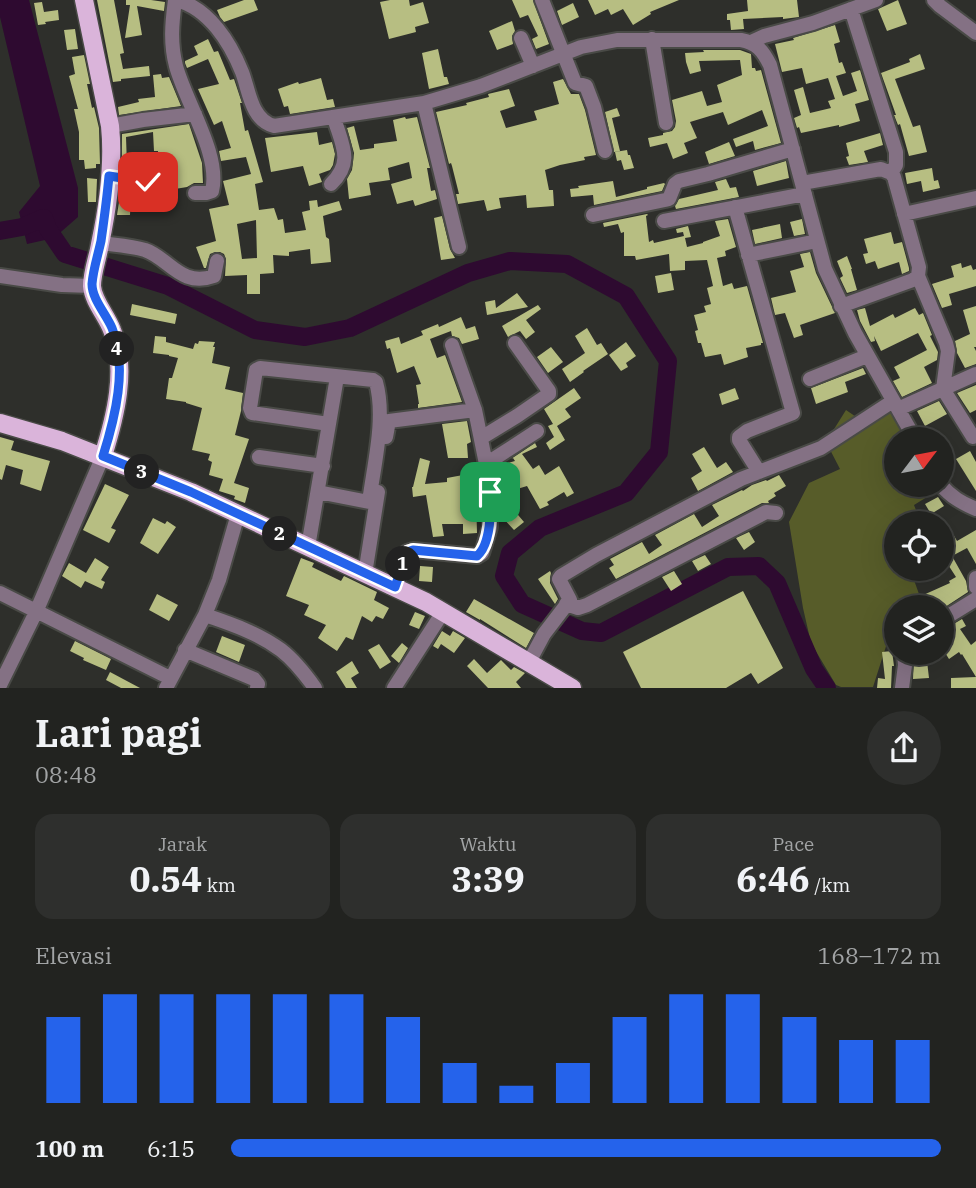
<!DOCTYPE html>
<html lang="id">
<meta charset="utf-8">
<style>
body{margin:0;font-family:"IBM Plex Serif",serif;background:#2e2f2d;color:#f1f3f6;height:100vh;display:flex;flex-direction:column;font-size:26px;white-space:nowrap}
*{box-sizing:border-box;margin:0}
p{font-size:23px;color:#a2a4a5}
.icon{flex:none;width:38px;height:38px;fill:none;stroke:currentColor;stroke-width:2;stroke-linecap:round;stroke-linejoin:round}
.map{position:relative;height:688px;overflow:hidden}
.panel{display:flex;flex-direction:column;background:#222320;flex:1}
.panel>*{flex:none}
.needle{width:46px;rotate:58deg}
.buttons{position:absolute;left:884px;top:427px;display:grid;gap:14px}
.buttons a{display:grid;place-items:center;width:70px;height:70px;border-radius:50%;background:#222320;box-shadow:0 7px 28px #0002,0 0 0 2px #3f403e;font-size:35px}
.pin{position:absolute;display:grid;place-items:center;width:60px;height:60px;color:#fff;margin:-30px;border-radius:14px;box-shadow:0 4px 10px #0006}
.km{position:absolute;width:35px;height:35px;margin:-18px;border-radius:50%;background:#222;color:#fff;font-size:19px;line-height:35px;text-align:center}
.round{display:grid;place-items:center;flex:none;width:74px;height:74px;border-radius:37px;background:#2e2f2d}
.headline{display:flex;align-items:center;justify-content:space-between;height:119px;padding:0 35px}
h1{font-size:38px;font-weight:700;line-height:52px}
.stats{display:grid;grid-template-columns:repeat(3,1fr);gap:10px;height:119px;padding:7px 35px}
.stats div{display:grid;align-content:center;border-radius:18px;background:#2e2f2d;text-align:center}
.stats b{font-size:35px;font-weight:700}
.stats small{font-size:19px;font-weight:400}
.stats p{font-size:19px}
.chart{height:196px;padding:14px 35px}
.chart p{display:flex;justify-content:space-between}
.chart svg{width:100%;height:126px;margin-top:7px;stroke:#2563eb;stroke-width:6}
ul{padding:0 35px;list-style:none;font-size:23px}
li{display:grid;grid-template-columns:112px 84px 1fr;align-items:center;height:52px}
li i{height:18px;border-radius:9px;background:#2563eb}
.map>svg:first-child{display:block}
.green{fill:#575c29}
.water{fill:#2e0a30}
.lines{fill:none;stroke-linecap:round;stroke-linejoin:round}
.river{stroke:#2e0a30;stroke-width:18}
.building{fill:#b7be82;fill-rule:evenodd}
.minor-casing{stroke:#494a46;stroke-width:18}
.major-casing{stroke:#494a46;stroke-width:21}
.minor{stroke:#847184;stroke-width:14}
.major{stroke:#dab4da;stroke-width:18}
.route-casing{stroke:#fff;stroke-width:14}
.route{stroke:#2563eb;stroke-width:9}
</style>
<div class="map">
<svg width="976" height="688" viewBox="0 0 976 688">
<rect width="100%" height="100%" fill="#2e2f2b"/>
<path class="green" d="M894 405 913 439H896V485H938L940 489 914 505 921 523H896V569H910L919 594 901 602 903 607H896V635L888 640 873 687H841L836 685 811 643 803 608 789 522 809 483 840 469 826 442 846 410 865 423Z"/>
<path class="water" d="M0 0H29L78 188V217L54 238 27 244 19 212 40 186 0 17Z"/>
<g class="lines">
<path class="river" d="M44 218 48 229 65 254 168 286 255 330 305 337 350 328 468 273 510 261 567 264 626 296 668 361 659 452 626 493 540 528 510 553 504 576 522 604 582 631 601 633 728 567 759 566 777 583 814 669 827 688
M0 231 22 227 43 218"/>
</g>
<path class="building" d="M97 0H114L124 53 120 54 123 69 149 66 150 76 121 79V81L113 82Z
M126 0H151L165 2 164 11 137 6 142 35 125 38 130 5H126Z
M244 0H254L258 10 224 22 220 17 217 10Z
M390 0H409L410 6 423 2 429 23 415 27 416 32 389 39 380 2Z
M512 0H533L549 44 536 49 532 39 538 36 528 15 520 18Z
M588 0H679L650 12 651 14 633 25 623 9 611 15 608 9 595 15Z
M747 0H797L799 17 783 19V17L743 19 744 29 731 30 730 20H727V14L748 11Z
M898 0 907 24 887 31 878 9Z
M42 2 44 12 58 10 59 20 45 22 46 24 38 25 34 3Z
M573 3 579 17 562 25 557 11Z
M512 21 515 31 512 36 513 44 497 50 489 31Z
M835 25 840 42 834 44 839 63 842 62 846 73 836 76 843 96 857 91 851 73 860 70 869 100 855 104 860 121 839 127V125L801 133 799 127 797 128 794 118 801 115 794 90 803 87 810 113 831 108 828 101 835 99 828 78 806 84 802 68 782 72 775 44 794 40 793 38Z
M75 29 78 49 67 50 64 30Z
M208 39 214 52 218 51 230 80 234 79 242 103H240L245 131 248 130 263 182 255 184 259 210 274 208 278 220 283 219 285 233 306 230 302 212 310 210 309 201 317 200 318 207 339 201 342 210 323 216 326 237 329 239 331 262 311 264 310 249 289 252V256L273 255 274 273 260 274V294H247V275L225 276 226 259 224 254 220 252H215L210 254 206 268H204L196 247 216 241 209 209 229 205 223 181 251 174 246 157 221 161 219 151 231 148 222 121 214 125 198 89 219 84 208 59 187 68 185 63V61L198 55 194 46ZM256 220 257 258 242 259 237 224Z
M438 49 444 77H447L449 84 429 89 422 53Z
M703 50H740L751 54 752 68H755L756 71 761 70 781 143 755 150 753 141 736 147 733 139 768 126 762 110 728 125 723 112 690 122 697 138 684 143 688 153 673 159 667 143 650 147 648 138 663 135V133L672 131 675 127 676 121 672 100 702 91 707 106 722 102 717 85 742 75 740 60 699 61 701 71 690 74 686 62 685 53 704 52Z
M920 54 925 69 895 79 913 127 920 125 927 152 909 156 900 124 898 125 894 115H896L881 73 910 62 909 59Z
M84 55 90 84H87L92 108 94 107 99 128 100 164H96V168L85 169 84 160H79V132L74 109H78L69 76 75 74 72 57Z
M161 74 162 78 169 77 181 106 119 115 118 107 139 102 138 99 155 97 153 75Z
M321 78 327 100 333 99 335 107 290 114 288 106 284 107 278 89 298 82 299 84Z
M563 79 571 94H579L585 110 596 155 584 157 585 160 560 165 545 170 549 190H553L554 206 527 208 526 195 499 198 501 208 487 211 484 200 458 204 456 194H459L452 166 451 163 449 164 436 112 467 105 466 103 489 97 488 94 509 89 515 106 500 111 506 128 537 120 534 111 559 104 553 82Z
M617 108 620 116 612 118 620 151 614 152 605 112Z
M405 117 406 119 417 117 430 168H427L431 191 435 190 437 199 415 206 413 200 397 204 391 184 412 178 409 162 388 168 390 180 369 183 371 195 349 199 347 179 352 170 354 153 347 128 354 126 360 150 374 148V144L397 141 393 120Z
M189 124 202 163 203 183H194L187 187 175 189V197H161L160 163H158V151H154L153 132 126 137 127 166 122 167V134Z
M317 132 319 145 332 142 335 154 333 165 330 170 319 174 322 182 309 186 303 166 271 172 265 138Z
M880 133 883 145 864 151 868 162 849 165 846 157 849 156 846 143Z
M729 142 735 156 709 164 705 152Z
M627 150 628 155H630L634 168 624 170 621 160 617 161 615 152Z
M786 161 789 178 757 186 753 171Z
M932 168 934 181 938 180 940 188 923 192 921 181 907 184 905 173Z
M87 178 97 179 96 202H88Z
M726 179 730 188 736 187 739 197 676 209 675 206 679 199 718 190 715 182Z
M613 181 616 197 647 189V187L664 183 665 184 662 191 594 205 593 195 571 197 570 189 579 188 578 186Z
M121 188 133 189V195H131L130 215H117Z
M647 214 648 215 646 216 649 242 653 240 654 243 684 236 683 232 677 233 676 229 688 226 691 237 685 238 687 247 703 243V242L720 236 715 221 728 219 736 247 725 251 726 256 717 258 723 286 732 283 734 289 747 286 763 343H761V345L746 348 748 357 724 365 721 354 705 357 701 343H698L695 331 698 330 694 315 706 312 704 306 711 304 707 288 713 286 707 260 685 261V270L670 271 669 254 636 260 635 256H624V232L621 233 618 224 604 227 603 223Z
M442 216 450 249 455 258 441 260 434 218Z
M802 219 805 234 794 236 790 222Z
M780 224 782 238 755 244 752 230Z
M891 232 894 244 902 242 909 268V271L902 274 899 262 878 269 875 261 866 264 863 254 868 253 864 239Z
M810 252 816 273 835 313 800 325 803 335 794 338 785 313 775 315 771 298 796 292 790 271 804 267 800 254Z
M847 256 852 269H851L857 290 847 293 840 278 843 276 837 261Z
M961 263 962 268 971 265 973 270 976 269V286L949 294 952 305 942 308 932 284 954 277 951 266Z
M671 273 674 290 658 293 655 276Z
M517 293 528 307 487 315 485 302 495 300 496 308Z
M132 304 177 314 175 324 130 315Z
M538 305 541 309 526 320 535 332 526 339 520 331 508 337 502 326Z
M976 306V347H974L976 351V364L965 368 957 353 955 341 970 334 963 310Z
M865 308 870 326 893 314 895 318 915 308 919 315 923 313 932 335 930 336 938 352 937 360 924 367 932 383 902 397 893 381 900 378 894 367 927 350 918 333 881 351 874 336 875 341 871 342 860 321 857 310Z
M461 317 466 329 475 326 479 339 462 344 459 338 452 336 451 331 430 339 437 358 445 355 462 402 418 408V404H419L416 385 421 384 414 366 397 373 390 348 387 349 385 341 399 337 401 344 423 335 421 331 438 324 439 327Z
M587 328 597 345 601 343 608 354 583 371 584 372 570 382 562 369 585 353 575 336Z
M155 336 166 337V342L193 349 195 343 198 344 199 341 215 342 213 347H215L212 363 230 367 225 389 243 393 241 411 235 435 249 439 234 483 249 488 245 503 234 499 235 496 219 491 223 479 209 475 212 462 208 460 210 454 192 450 202 408 186 403V402L166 399 169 378H172L178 358 169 356V355L153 353Z
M626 342 636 356 626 363 628 367 621 371 609 355Z
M551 347 563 362 548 373 537 357Z
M863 368 866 374 845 382 848 392 816 404 811 388Z
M976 385V410L970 413 957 393Z
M574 388 581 398 565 409 571 417 557 426 565 440 550 450 546 443 554 437 548 426 553 424 544 409Z
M735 388 739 399 722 405 719 394Z
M939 401 947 414 925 426 917 411Z
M467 421 471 442 467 444 468 458H448L442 424Z
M0 437 14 441 11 450 50 461 41 491 20 484 23 470 6 465 2 480 0 479Z
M535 443 537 447 522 454 533 469 539 465 545 475 559 466 574 493 567 497 564 492 547 502 549 505 540 509 527 486 504 493V500H500L496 469 504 464 515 461 513 458 511 459Z
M704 447 717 468 726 462 733 472 698 491 691 478 702 471 692 454Z
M970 451 976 462V491L956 459Z
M420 458 430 461 425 484 447 482V478L463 475 462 471 473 470V474H478L480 494H476L477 533 463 534V524H442L444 536 433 537 426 495 413 497 412 487H413Z
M779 475 786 486 774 493 776 496 768 501 769 503H762L616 579 609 568 614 565 610 559 642 542 649 554 662 545 655 535 694 514 702 527 719 516 712 505 742 490 743 491 752 485 766 480 767 481Z
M105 484 129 495 111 528 116 530 109 543 83 530Z
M938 497 944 506 931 514 925 504Z
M513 509 524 522 514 530 503 518Z
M153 518 165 524 167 521 176 527 158 554 140 543Z
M949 527 957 541 976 530V564L967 548 952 556 966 581 968 592 942 609V607H926L921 596 950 583 949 581 956 577 945 560 942 562V531Z
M749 532 755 542 744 550 736 538Z
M705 555 711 564 698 571 692 561Z
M95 558 109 567 101 580 105 582 102 589 85 581 81 588 62 576 69 563 86 573Z
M301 558 314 563 312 567 341 581 344 576 377 592 374 600 389 608 383 619 376 616 372 622 362 616 353 640 346 637 337 651 318 638 326 625 304 615 309 605 286 596Z
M420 566 433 567 432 582 419 581Z
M550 571 551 573 550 578V583L558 599 555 604 538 579Z
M674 571 682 584 671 591 662 577Z
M743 591 783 668 758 684 751 673 726 688H641L623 652Z
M157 594 178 605 169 621 149 610Z
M474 599 534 633 526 648 480 619V620L466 612Z
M415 612 425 616 419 629 409 625Z
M962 619 966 626 960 629 971 645 976 641V688H951V678L976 677 962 654 961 655 959 652 949 659 942 648V630L947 628Z
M442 631 450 636 453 631 465 638 454 653 441 644 438 649 433 646Z
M222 636 245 645 239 662 216 652Z
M75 641 111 659 106 670 83 660 84 658 70 651Z
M402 643 408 648 399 663 391 656Z
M379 644 391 662 380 669 368 650Z
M892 651 894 666H892L891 688H877L878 678 885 679 882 652Z
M914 653H929L930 661H927L929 678 913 679Z
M474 659 487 673 501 660 511 670 514 667 525 673 516 682 521 688H488L467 666Z
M352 661 359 673 351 678 357 688H346L336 672Z
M110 672 140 688H121L106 680Z"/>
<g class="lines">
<g class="minor-casing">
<path id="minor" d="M175 0C172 23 170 43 176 66 185 101 221 155 212 191L206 193H195
M177 0C209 9 230 42 242 72 249 90 251 120 274 126L424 103 481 86 581 47 617 40H741C757 43 763 51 770 65L825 269 855 333 915 439
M542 0 575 83 586 86 594 107 605 151
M934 0 940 6 976 33
M851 9 896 152V165L891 173
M521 38 533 66
M652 39 666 123
M751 42 764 36 813 23 876 0
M424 103 459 247
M110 126 143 120 195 114
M109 176 148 182
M802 183 881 169 891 173 894 177 919 267 918 276 913 280 841 306
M331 184C354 162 342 145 334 118
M735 207 793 413 747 431 739 437V440L759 472
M904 214 976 198
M593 215 665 200 669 199 675 184 679 181 708 174 793 149
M664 221 805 194
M101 243C115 245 131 246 145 250 169 258 181 288 214 276L217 261
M748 255 817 241
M0 276 62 285 92 286
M918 276 946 343 948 351 943 389 973 437
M452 345 475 410 486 464 537 431
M810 379 867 356
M898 409 976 374
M386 437 389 421 475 410
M481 438 517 416 549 394V391L515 343
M259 457 323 466
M941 485C951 497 962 503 976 509
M318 492 369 502C374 464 386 418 376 382L373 380 260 368 256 370 250 408 252 413 329 424
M308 547 337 377
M365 574 378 492
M976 578V587
M395 587 407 552 413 550 477 556 482 553 490 527V492L486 464
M0 593 170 678
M566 604 578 608 587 605 766 512 776 513
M205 615C231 624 258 633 281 650 294 660 305 674 315 688
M942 620 976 599
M185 650 254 679 258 684 257 688
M529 662 544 634 570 600 559 579 561 576 596 555 741 479 821 448 893 401
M0 685 36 612 103 456
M166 688 205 615 219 580 238 514
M394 688 443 612
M902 688 905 665 904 653"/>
</g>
<g class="major-casing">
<path id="major" d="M84 0 110 126C114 164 108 206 100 244 98 257 92 272 92 286 93 301 107 316 112 330 128 368 115 418 103 456
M0 423 62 441 191 492 426 602 572 688"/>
</g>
<use href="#minor" class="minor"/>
<use href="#major" class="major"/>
</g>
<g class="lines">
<g class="route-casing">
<path id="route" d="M148 182 109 176C107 198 104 220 101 241 98 255 93 270 92 284 92 299 106 314 112 328 128 367 115 418 103 456L191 492 395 587 407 552 413 550 477 556C491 544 491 510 490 492"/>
</g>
<use href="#route" class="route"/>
</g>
</svg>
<div class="buttons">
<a><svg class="needle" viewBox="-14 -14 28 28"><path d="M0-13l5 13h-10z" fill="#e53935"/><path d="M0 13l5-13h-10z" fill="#a2a4a5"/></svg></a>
<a><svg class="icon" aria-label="locate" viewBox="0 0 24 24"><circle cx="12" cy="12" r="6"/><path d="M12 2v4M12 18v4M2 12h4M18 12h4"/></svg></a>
<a><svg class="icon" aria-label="layers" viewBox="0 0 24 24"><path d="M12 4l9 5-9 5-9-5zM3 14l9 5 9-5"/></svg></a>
</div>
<div class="pin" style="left:490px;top:492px;background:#1e9e55"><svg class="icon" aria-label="arrive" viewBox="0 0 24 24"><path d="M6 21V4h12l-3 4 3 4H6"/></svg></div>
<div class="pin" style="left:148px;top:182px;background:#d93025"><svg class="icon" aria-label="check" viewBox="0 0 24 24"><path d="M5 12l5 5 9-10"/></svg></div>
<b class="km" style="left:403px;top:564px">1</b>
<b class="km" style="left:280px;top:534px">2</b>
<b class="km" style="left:142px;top:472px">3</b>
<b class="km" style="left:117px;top:349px">4</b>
</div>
<section class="panel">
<div class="headline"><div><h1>Lari pagi</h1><p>08:48</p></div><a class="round"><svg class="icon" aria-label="share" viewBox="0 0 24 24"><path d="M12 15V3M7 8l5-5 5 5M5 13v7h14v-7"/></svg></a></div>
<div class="stats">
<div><p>Jarak</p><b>0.54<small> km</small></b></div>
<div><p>Waktu</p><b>3:39</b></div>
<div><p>Pace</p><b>6:46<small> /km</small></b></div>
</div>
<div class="chart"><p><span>Elevasi</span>168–172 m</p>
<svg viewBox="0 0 160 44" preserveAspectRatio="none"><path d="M5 44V14M15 44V6M25 44V6M35 44V6M45 44V6M55 44V6M65 44V14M75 44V30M85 44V38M95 44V30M105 44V14M115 44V6M125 44V6M135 44V14M145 44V22M155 44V22"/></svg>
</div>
<ul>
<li><b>100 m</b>6:15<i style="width:100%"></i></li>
</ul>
</section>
